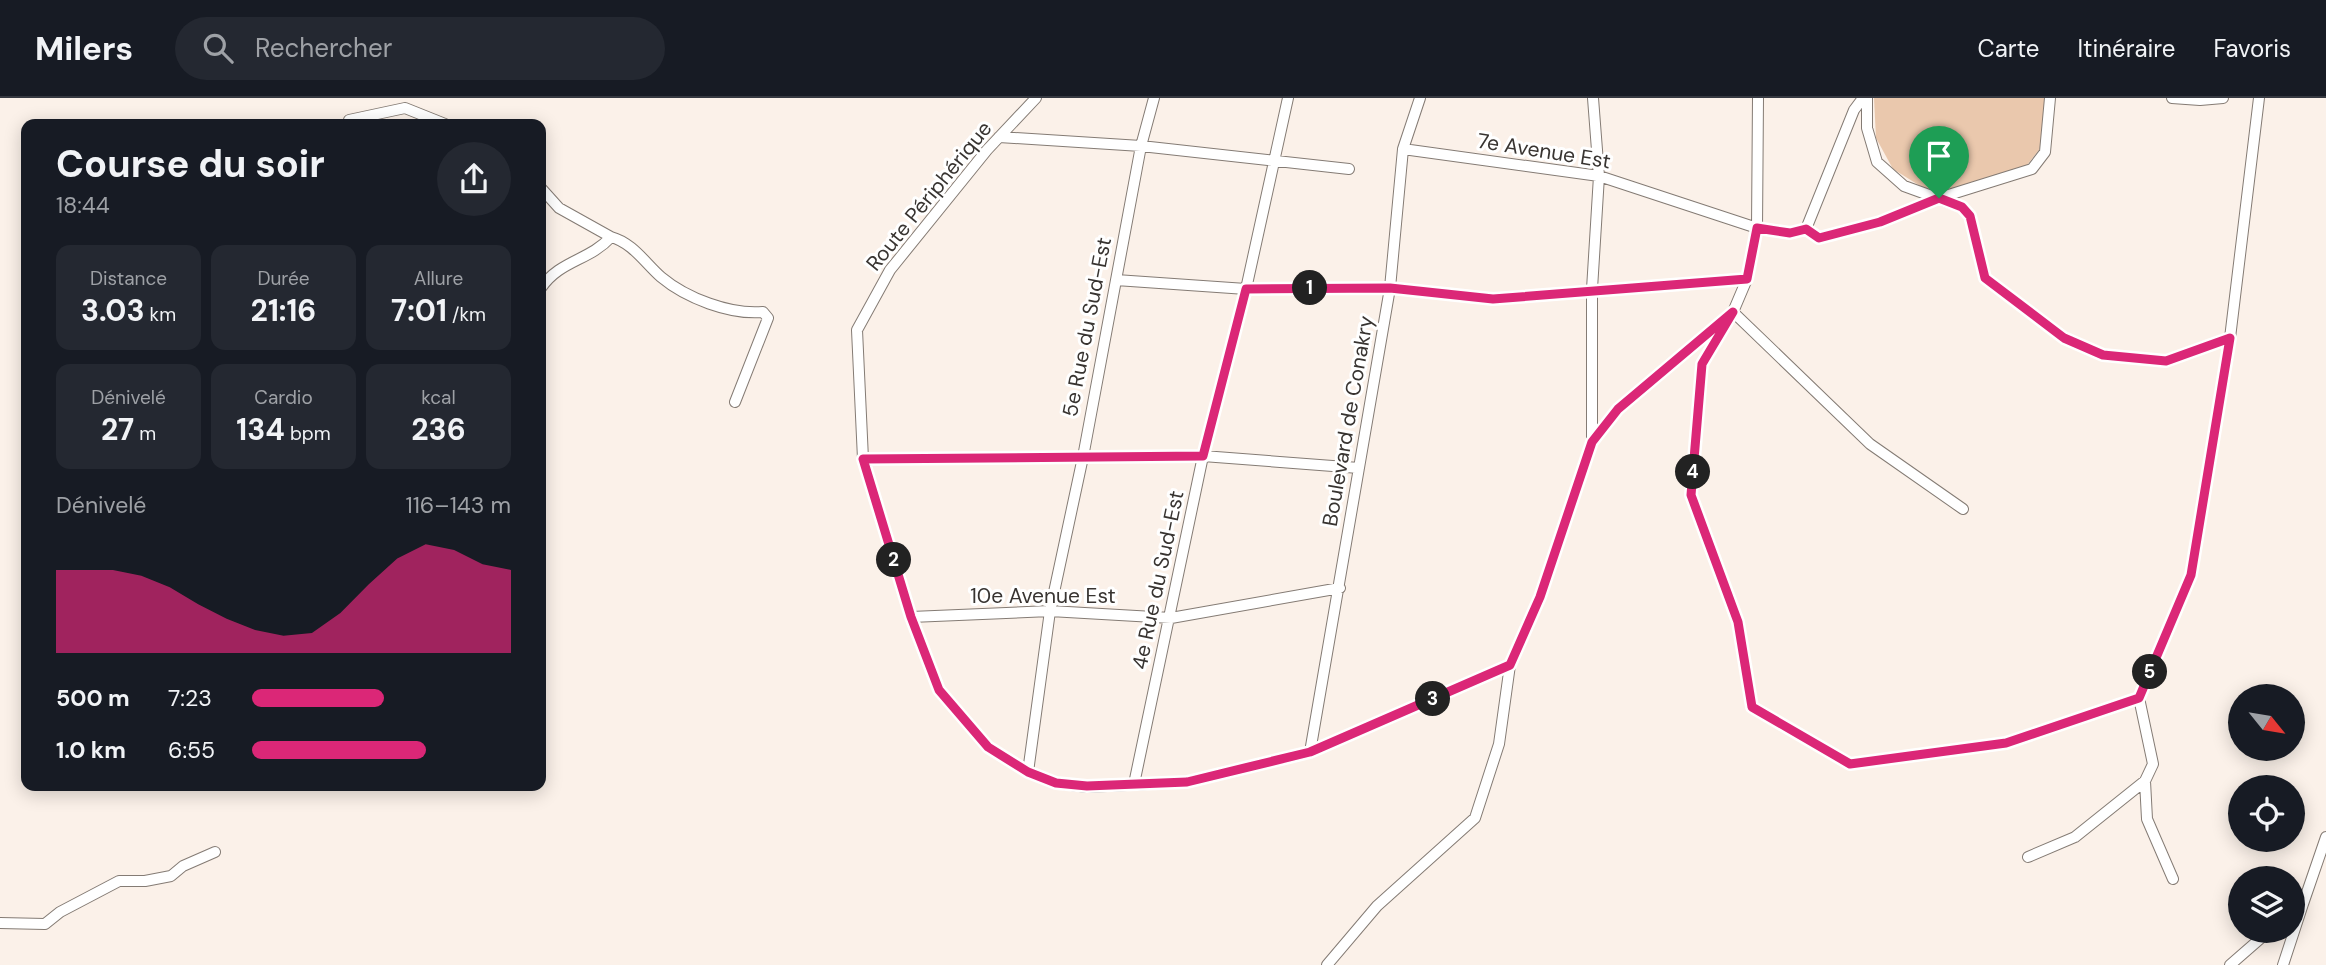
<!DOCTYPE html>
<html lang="fr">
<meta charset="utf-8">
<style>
body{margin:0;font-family:"DM Sans",sans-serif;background:#242831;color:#f1f3f6;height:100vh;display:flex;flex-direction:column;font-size:26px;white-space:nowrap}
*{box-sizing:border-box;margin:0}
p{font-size:23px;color:#9ea1a6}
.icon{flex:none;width:38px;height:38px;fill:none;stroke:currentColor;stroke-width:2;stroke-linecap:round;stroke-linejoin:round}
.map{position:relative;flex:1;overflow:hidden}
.details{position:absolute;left:21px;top:21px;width:525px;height:672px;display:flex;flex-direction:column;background:#171b24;border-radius:14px;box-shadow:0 4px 18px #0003}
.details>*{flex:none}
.needle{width:46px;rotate:120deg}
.fabs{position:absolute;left:2228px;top:586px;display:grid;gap:14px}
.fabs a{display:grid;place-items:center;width:77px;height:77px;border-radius:50%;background:#171b24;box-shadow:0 4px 18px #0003;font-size:35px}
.pin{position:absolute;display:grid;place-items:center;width:60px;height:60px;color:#fff;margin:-72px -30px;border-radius:50% 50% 50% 0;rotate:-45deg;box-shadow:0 0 7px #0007}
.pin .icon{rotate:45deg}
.km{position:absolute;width:35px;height:35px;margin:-18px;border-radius:50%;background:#222;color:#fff;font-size:19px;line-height:35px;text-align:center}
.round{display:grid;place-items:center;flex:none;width:74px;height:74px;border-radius:37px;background:#242831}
.head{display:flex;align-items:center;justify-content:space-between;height:119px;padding:0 35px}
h1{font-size:38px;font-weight:700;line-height:52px}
.figures{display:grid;grid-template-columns:repeat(3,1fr);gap:10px;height:119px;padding:7px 35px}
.figures div{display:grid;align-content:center;border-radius:14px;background:#242831;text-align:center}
.figures b{font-size:30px;font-weight:700}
.figures small{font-size:19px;font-weight:400}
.figures p{font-size:19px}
.chart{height:196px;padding:14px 35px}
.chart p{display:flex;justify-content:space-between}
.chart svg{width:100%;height:126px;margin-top:7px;fill:#db2777;opacity:.7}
ul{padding:0 35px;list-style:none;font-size:23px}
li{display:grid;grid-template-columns:112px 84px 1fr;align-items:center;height:52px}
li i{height:18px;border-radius:9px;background:#db2777}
header{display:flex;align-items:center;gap:42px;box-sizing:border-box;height:98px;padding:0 35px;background:#171b24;border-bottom:2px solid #363941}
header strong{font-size:33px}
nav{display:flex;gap:38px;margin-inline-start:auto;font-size:24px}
.search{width:490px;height:63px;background:#242831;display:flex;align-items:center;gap:18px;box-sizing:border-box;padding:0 24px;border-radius:38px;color:#9ea1a6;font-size:26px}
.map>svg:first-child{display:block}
.green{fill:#eac8ad}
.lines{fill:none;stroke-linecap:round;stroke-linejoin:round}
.minor-casing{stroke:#847b74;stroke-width:12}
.minor{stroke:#fff;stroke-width:10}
.route-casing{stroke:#fff;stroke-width:14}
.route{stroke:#db2777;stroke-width:9}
.labels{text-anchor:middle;stroke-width:6;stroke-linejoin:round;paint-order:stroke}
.street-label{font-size:21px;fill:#383431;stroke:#fff}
</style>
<header>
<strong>Milers</strong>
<div class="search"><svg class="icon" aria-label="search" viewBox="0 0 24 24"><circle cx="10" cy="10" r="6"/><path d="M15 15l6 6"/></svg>Rechercher</div>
<nav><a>Carte</a><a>Itinéraire</a><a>Favoris</a></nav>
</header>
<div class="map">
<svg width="2326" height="867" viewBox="0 0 2326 867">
<rect width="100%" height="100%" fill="#fbf1e9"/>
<path class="green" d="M1874 0H2045L2042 48 2024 71 1951 93 1925 91 1893 71 1876 40Z"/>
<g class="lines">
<g class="minor-casing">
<path id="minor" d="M1036 0 987 52 890 172 857 232 863 361 911 519 939 592 988 649 1028 674 1056 685 1087 689 1187 684 1310 654 1510 567
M1867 0V30L1877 64 1904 88 1962 109 1970 118 1985 180 2064 240 2103 257 2166 263 2230 240
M2172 0 2200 2 2223 0
M349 22 405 10 445 26
M999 39 1141 48 1349 71
M1403 51 1599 78 1757 130 1790 135 1806 131 1854 12 1863 0
M541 90 559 110 611 139
M1806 131 1819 140 1880 124 1939 100 2032 71 2045 54 2050 0
M1116 182 1246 191 1390 190 1493 201 1747 181
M541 190C560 162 589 163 611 139 633 145 645 165 661 179 686 200 730 217 763 214L768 220 735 304
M1592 343V191L1599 78 1593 0
M863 361 1203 358 1359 370
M1963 411 1870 346 1733 214 1702 266 1691 397 1738 524 1752 609 1850 666 2006 645 2139 600
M911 519 1050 513 1171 520 1340 490
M1310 654 1390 190 1403 51 1420 0
M1028 674 1050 513 1083 359 1141 48 1154 0
M2145 683 2147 721 2173 781
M1134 686 1203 358 1246 191 1288 0
M2028 759 2075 739 2145 683 2153 666 2139 600 2191 477 2230 240 2259 0
M2292 814 2303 806 2326 739
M0 825 45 826 60 814 119 783H145L171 778 183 768 215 754
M1327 867 1377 808 1475 720 1499 646 1510 567 1540 499 1592 344 1618 311 1733 214 1747 181 1757 130 1758 0
M2230 867 2269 833
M2283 867 2303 806"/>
</g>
<use href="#minor" class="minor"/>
</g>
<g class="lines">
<g class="route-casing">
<path id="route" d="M1939 100 1962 109 1970 118 1985 180 2064 240 2103 257 2166 263 2230 240 2191 477 2139 600 2006 645 1850 666 1752 609 1738 524 1691 397 1702 266 1733 214 1618 311 1592 344 1540 499 1510 567 1310 654 1187 684 1087 688 1056 685 1028 674 988 649 939 592 911 519 863 361 1203 358 1246 191 1390 190 1493 201 1747 181 1757 130 1790 135 1806 131 1819 140 1880 124Z"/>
</g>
<use href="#route" class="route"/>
</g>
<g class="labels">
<g class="street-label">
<text transform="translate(1544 53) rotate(9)" y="7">7e Avenue Est</text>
<text transform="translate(929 98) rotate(-51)" y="7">Route Périphérique</text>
<text transform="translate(1087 229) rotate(-79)" y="7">5e Rue du Sud-Est</text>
<text transform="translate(1348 323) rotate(-80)" y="7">Boulevard de Conakry</text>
<text transform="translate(1158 482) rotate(-78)" y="7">4e Rue du Sud-Est</text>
<text x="1043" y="505">10e Avenue Est</text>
</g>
</g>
</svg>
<div class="fabs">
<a><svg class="needle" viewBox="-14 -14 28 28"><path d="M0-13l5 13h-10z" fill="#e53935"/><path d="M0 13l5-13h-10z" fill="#9ea1a6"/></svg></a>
<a><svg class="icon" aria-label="locate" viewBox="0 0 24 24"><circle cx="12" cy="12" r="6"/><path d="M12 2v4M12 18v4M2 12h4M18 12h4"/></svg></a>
<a><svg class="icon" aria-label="layers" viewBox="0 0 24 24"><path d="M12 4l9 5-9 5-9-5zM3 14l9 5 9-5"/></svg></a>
</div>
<div class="pin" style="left:1939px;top:100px;background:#1e9e55"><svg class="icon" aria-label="arrive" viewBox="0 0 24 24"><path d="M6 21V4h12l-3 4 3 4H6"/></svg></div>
<b class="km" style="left:1310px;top:190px">1</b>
<b class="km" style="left:894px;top:462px">2</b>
<b class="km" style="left:1433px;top:601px">3</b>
<b class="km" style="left:1693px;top:374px">4</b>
<b class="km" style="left:2150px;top:574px">5</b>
<section class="details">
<div class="head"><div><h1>Course du soir</h1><p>18:44</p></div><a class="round"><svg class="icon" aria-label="share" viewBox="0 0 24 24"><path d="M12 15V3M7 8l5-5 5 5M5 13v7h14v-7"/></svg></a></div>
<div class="figures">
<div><p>Distance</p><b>3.03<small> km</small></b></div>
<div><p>Durée</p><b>21:16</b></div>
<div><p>Allure</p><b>7:01<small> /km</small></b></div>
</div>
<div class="figures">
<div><p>Dénivelé</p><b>27<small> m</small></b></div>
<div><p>Cardio</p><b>134<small> bpm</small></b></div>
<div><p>kcal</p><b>236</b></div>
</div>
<div class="chart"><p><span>Dénivelé</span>116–143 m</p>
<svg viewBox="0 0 160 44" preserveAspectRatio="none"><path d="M0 44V15L10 15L20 15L30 17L40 21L50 27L60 32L70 36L80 38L90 37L100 30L110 20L120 11L130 6L140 8L150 13L160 15V44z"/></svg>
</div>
<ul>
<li><b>500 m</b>7:23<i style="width:51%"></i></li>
<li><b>1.0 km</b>6:55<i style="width:67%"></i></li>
</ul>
</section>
</div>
